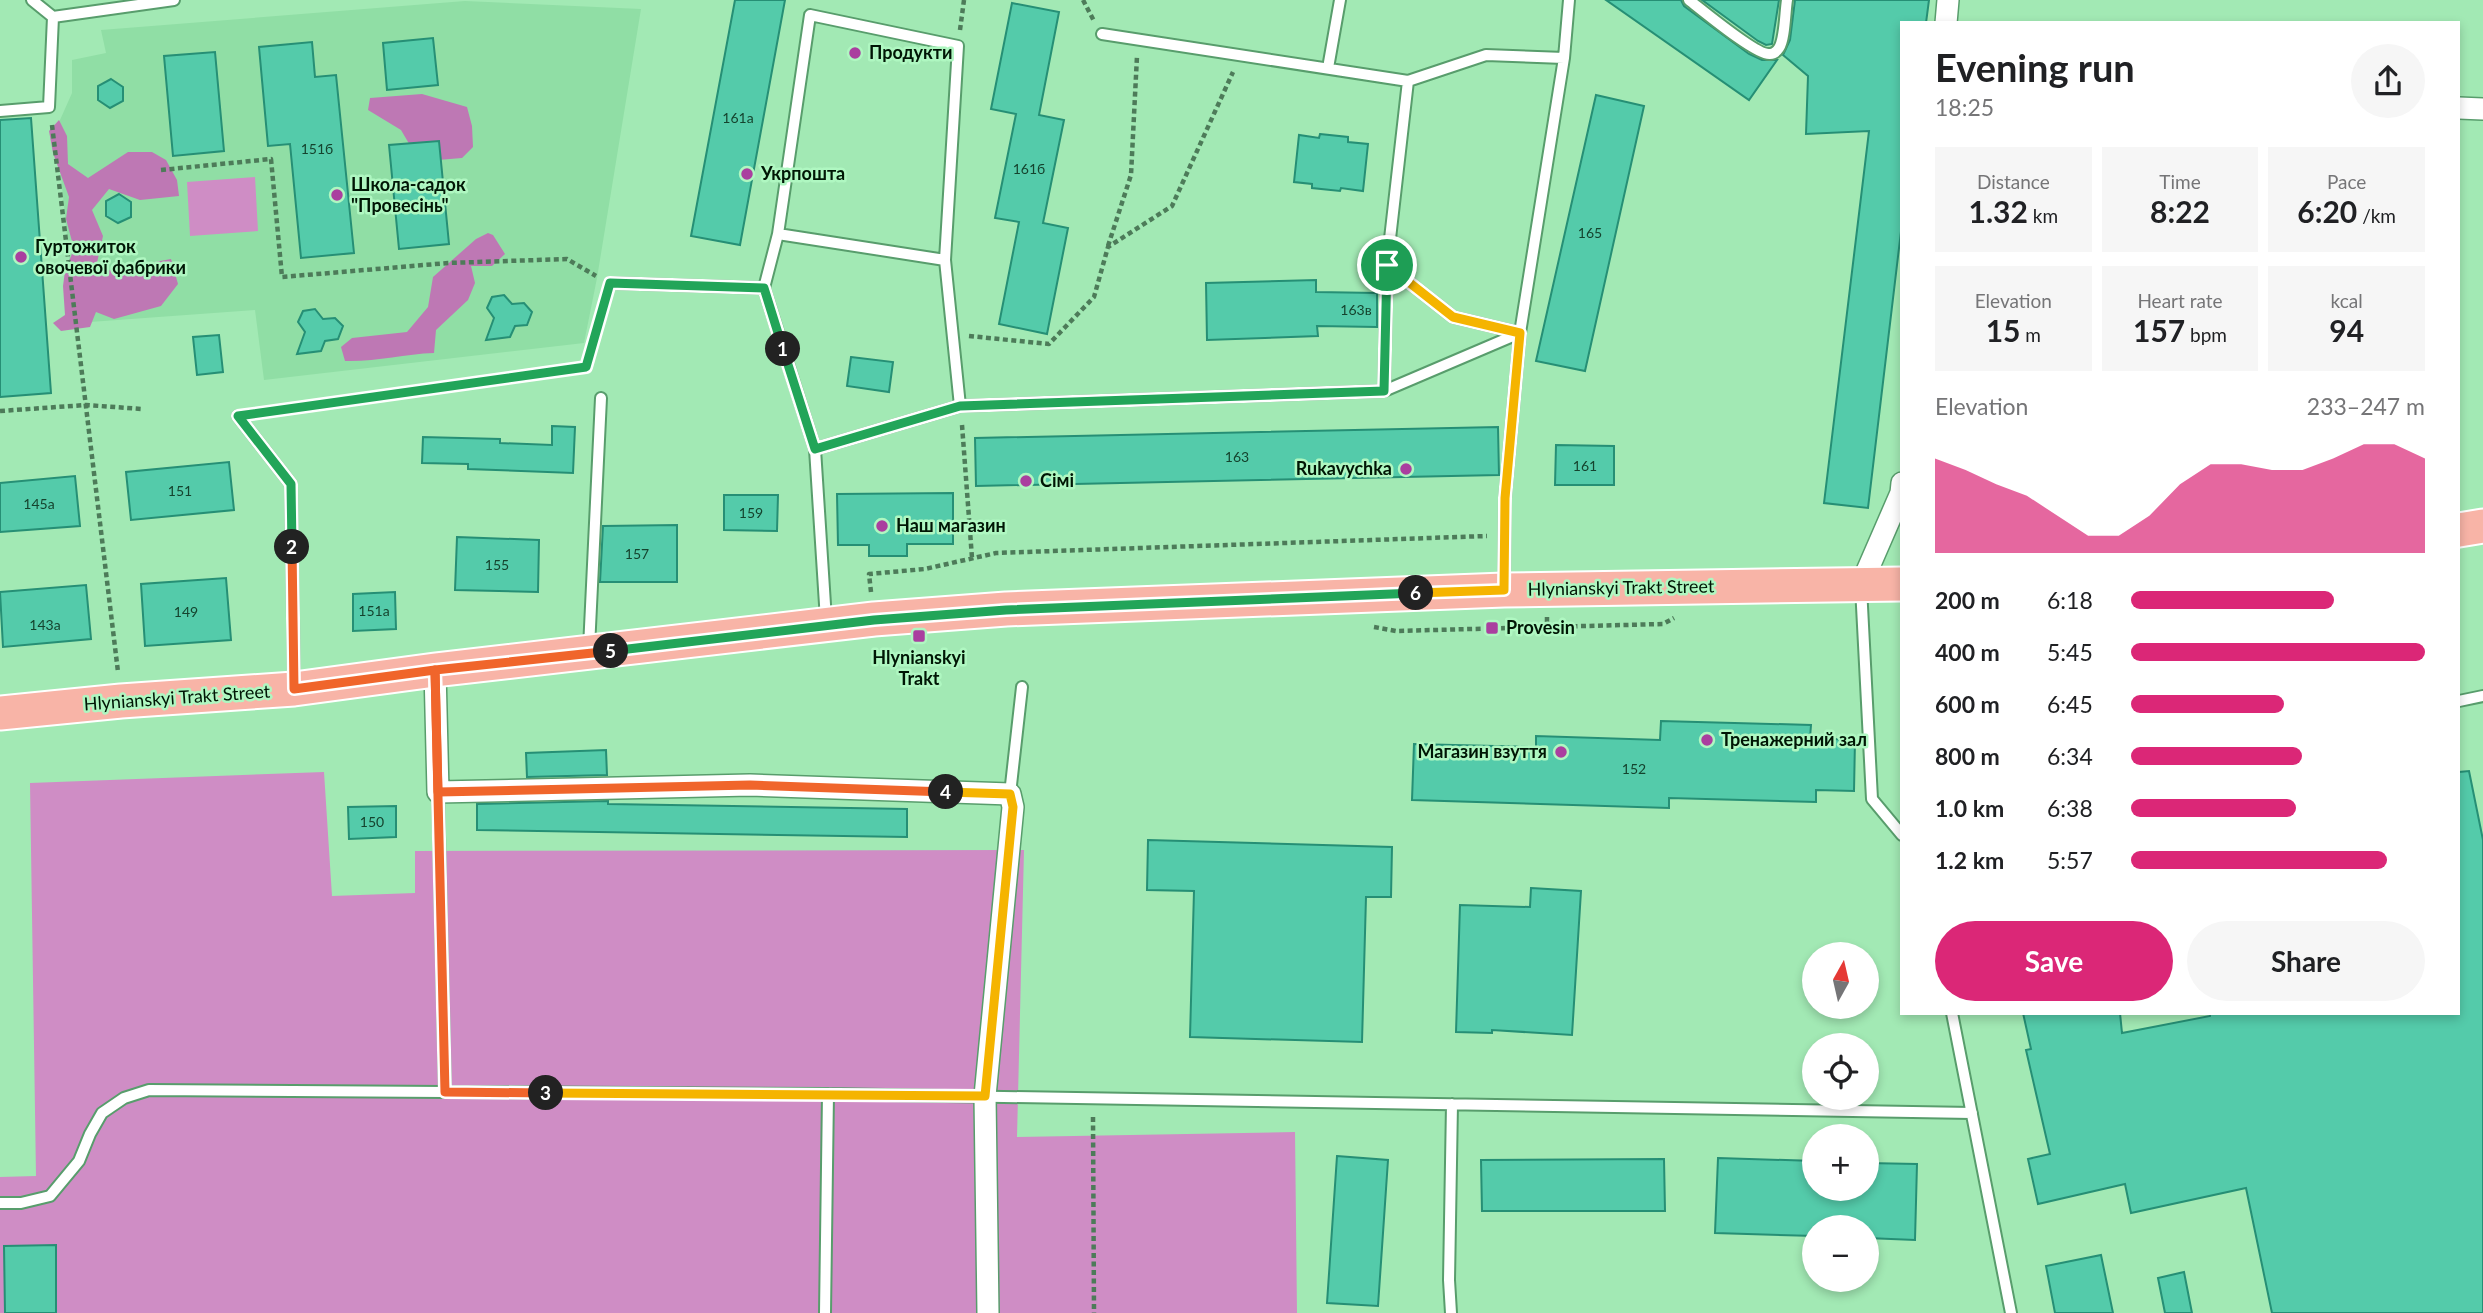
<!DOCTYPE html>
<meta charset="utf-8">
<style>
body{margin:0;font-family:Lato,sans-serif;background:#f6f6f6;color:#202124;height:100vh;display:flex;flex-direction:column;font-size:26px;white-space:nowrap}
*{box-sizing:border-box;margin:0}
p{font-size:23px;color:#757577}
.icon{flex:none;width:38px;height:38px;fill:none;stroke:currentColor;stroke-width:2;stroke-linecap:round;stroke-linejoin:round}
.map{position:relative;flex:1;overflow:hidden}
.side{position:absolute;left:1900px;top:21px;width:560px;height:994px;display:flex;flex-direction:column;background:#fff;border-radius:0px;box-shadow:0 4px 10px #0003}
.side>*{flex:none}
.needle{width:46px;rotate:8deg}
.buttons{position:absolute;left:1802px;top:942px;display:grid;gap:14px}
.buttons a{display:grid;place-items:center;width:77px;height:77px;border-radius:50%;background:#fff;box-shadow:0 4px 10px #0003;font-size:35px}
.pin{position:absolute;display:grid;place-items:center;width:60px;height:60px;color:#fff;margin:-30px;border:4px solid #fff;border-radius:50%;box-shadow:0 2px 7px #0007}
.km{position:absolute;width:35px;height:35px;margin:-18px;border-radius:50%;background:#222;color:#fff;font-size:19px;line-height:35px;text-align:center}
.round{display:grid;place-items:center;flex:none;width:74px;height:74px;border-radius:37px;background:#f6f6f6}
.summary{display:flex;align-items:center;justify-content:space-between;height:119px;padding:0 35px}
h1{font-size:38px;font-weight:700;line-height:52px}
.stats{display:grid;grid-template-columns:repeat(3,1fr);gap:10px;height:119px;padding:7px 35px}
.stats div{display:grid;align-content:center;border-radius:0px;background:#f6f6f6;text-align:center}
.stats b{font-size:30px;font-weight:700}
.stats small{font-size:19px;font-weight:400}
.stats p{font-size:19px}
.chart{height:196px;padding:14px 35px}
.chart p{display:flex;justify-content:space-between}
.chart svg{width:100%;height:126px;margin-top:7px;fill:#db2777;opacity:.7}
.primary-button{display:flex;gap:14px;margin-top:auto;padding:14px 35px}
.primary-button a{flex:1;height:80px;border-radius:42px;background:#db2777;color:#fff;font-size:28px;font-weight:700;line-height:80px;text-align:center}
.primary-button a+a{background:#f6f6f6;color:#202124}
ul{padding:0 35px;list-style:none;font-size:23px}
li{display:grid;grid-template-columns:112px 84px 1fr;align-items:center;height:52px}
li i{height:18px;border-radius:9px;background:#db2777}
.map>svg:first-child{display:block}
.built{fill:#90dea5}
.green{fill:#cf8dc5}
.forest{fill:#be78b4}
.building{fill:#54cbaa;stroke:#268f75;stroke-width:2}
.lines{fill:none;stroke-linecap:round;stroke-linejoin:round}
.service-casing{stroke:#589d6c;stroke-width:14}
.minor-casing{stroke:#589d6c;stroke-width:24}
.primary-casing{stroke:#fff;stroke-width:37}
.path{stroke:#4d7b59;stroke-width:4.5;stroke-dasharray:5 3.5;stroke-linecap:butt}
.service{stroke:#fff;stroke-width:10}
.minor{stroke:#fff;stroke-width:21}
.primary{stroke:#f8b4a7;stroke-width:33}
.split-1-casing{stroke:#fff;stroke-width:14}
.split-2-casing{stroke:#fff;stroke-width:14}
.split-3-casing{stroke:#fff;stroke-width:14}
.split-4-casing{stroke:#fff;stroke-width:14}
.split-5-casing{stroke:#fff;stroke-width:14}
.split-6-casing{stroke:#fff;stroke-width:14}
.split-7-casing{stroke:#fff;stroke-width:14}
.split-1{stroke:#22a559;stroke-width:9}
.split-2{stroke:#22a559;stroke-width:9}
.split-3{stroke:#f0652b;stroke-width:9}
.split-4{stroke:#f5b400;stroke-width:9}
.split-5{stroke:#f0652b;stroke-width:9}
.split-6{stroke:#22a559;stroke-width:9}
.split-7{stroke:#f5b400;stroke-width:9}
.poi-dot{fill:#aa3f9f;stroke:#aff7c1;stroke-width:2.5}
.labels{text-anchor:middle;stroke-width:5;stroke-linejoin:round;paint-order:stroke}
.number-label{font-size:14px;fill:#15432e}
.poi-label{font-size:18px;font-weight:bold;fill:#001605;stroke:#aff7c1;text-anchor:start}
.street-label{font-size:18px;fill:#001605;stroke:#aff7c1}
</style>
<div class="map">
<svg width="2483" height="1313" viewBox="0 0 2483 1313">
<rect width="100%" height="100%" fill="#a2e9b4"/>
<path class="built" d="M465 1 641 9 597 278 584 343 264 380 255 310 76 323 56 129 72 93V60L106 53 101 30Z"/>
<path class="green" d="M255 177 258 231 190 236 187 182Z
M324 772 332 896 415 893V851L1024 850 1017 1137 1295 1132 1297 1313H0V1177L36 1176 30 783Z"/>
<path class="forest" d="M422 94 467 107 472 126 473 147 462 158 438 160 411 147 401 130 368 110 370 98Z
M59 120 67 136 68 164 88 178 128 152H152L166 160 177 180 179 196 140 200 109 189 92 210 103 236 96 267 106 271 171 259 178 284 161 306 114 319 96 312 90 327 61 331 53 323 65 315 63 286 65 271 74 249 66 219 69 197 53 153 49 131Z
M488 233 493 235 505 254 492 266H471L475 283 468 300 436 330 434 353C404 354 375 362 345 361L341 347 352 338 407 332 428 307 433 277 476 239Z"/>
<path class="building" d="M735 0H785L740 245 691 236Z
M1606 0H1681L1684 6 1749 54 1762 60H1777L1749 100Z
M1702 0H1779L1772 44 1766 45 1758 41Z
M1795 0H1929L1926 23H1902V223L1868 508 1824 503 1869 131 1806 134 1808 76 1783 55 1790 40Z
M1012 3 1059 12 1039 115 1064 120 1043 223 1068 228 1047 334 999 324 1019 222 995 218 1016 114 991 109Z
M433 38 438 85 387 90 383 43Z
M312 42 315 77 336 75 354 253 301 258 290 144 268 146 259 47Z
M215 52 224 151 173 156 164 56Z
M111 79 123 87V101L110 108 98 100V86Z
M1596 95 1644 106 1585 371 1536 361Z
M31 118 51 393 0 397V120Z
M1320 134 1348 137V142L1368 144 1363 191 1341 188 1340 191 1312 188V184L1294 182 1299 135 1319 138Z
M439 141 449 244 399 249 389 145Z
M119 194 131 202V217L118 223 106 216V201Z
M1316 280V292L1377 293V327L1317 326 1318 336 1207 340 1206 283Z
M504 295 512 304 524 303 532 312 527 325 515 326 510 337 486 340 494 318 487 308 492 297Z
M315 309 323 319 335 318 343 326 338 339 325 341 321 351 297 354 305 332 298 322 303 311Z
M219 335 223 372 197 375 193 337Z
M851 357 893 362 889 392 847 386Z
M552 426 575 427 573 473 468 469V464L422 463 423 437 500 439V443L552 445Z
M1498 427 1499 475 976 486 975 438Z
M1556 445 1614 446V485H1555Z
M229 462 234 510 131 520 126 472Z
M75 476 80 526 0 532V483Z
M953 493V544H907V556H869V545H838L837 494Z
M724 495H778L777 531 724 530Z
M677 525V582H600L603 526Z
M457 537 539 540 538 592 455 590Z
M226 578 231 640 145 646 141 584Z
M86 585 91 639 3 647 0 592Z
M395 592 396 629 353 631V594Z
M1661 721 1811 725 1810 738 1855 740 1854 791 1816 790V802L1669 798V808L1412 800 1414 744 1536 747V736L1660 740Z
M606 750 607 775 527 777 526 753Z
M2469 771 2483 840V1313H2272L2246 1188 2131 1213 2125 1184 2038 1204 2028 1159 2050 1154 2026 1050 2031 1049 2023 1013H2120L2122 1033 2210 1016V1013H2459V772Z
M608 801V804L907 809V837L477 830V804Z
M396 806V837L349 839 348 807Z
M1148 840 1392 847 1391 897H1366L1362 1042 1190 1037 1194 891 1147 890Z
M1531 888 1581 891 1572 1035 1492 1030V1033L1456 1032 1460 905 1530 907Z
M1337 1156 1388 1160 1378 1306 1327 1303Z
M1718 1158 1815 1161V1188H1867V1163L1917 1164 1915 1240 1867 1238V1227H1815V1236L1715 1233Z
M1664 1159 1665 1211H1482L1481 1160Z
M56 1245V1313H5L4 1246Z
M2101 1255 2113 1313H2055L2046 1266Z
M2184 1272 2192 1313H2165L2158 1278Z"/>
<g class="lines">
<g class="service-casing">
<path id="service" d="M32 0 53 17
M1689 0C1702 10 1757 56 1770 54 1774 54 1777 51 1779 48 1785 39 1785 12 1787 0
M810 15 958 46 945 260 778 234Z
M1102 34 1408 81 1387 265 1453 317 1520 333 1505 498 1504 588
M1328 68 1340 0
M1408 81 1486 55 1564 58
M0 111 49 107 53 17 174 0
M778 234 764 288 815 449
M610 283 764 288
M1384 391 1387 265
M960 406 1384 391 1520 333 1564 58 1569 0
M238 416 291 484 294 685
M1861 587 1872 799 1902 835
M826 620 815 449 960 406 945 260
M589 648 601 398
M2459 701 2483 696
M438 792 445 1092 828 1094 1972 1113
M1010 794 1022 687
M1952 1013 2011 1313
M0 1203H21L50 1196 79 1161 90 1134 102 1113 124 1098 149 1090 445 1092
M825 1313 828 1094
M1451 1313 1449 1280 1452 1104"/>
</g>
<g class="minor-casing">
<path id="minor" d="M1946 23 1948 0
M2459 108 2483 109
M1861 585 1901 493 1902 483
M435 670 438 792 750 785 1010 794 1013 807 985 1096 988 1313"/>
</g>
<g class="primary-casing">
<path id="primary" d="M2459 530 2483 526
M0 713 121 701 294 689 435 670 874 619 1006 609 1504 590 1902 584"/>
</g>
<path class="path" d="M1083 0 1094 21
M960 30 964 0
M52 125 118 672
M161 170 271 159 282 277 448 263 567 259 596 276
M1108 246 1131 175 1137 56
M969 336 1049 344 1094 297 1108 247 1172 206 1233 72
M0 411 86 405 142 409
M259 413 587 367 605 300
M962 425 972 558
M871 592 869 574 925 569 996 553 1487 536
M1374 627 1396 631 1547 627V617
M1547 627 1663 624 1674 618
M1093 1117 1094 1313"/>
<use href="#service" class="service"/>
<use href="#minor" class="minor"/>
<use href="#primary" class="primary"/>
</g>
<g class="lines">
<g class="split-1-casing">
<path id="split-1" d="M783 349 815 449 960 406 1384 391 1387 265"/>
</g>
<g class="split-2-casing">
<path id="split-2" d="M292 547 291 484 238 416 586 367 610 283 764 288 783 349"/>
</g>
<g class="split-3-casing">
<path id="split-3" d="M292 547 294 689 435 670 445 1092 546 1093"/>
</g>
<g class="split-4-casing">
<path id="split-4" d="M546 1093 985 1096 1013 807 1010 794 946 792"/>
</g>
<g class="split-5-casing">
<path id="split-5" d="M611 651 435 670 438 792 750 785 946 792"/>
</g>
<g class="split-6-casing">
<path id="split-6" d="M611 651 874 620 1006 610 1416 593"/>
</g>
<g class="split-7-casing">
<path id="split-7" d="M1387 265 1453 317 1520 333 1505 498 1504 590 1416 593"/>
</g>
<use href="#split-1" class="split-1"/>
<use href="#split-2" class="split-2"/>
<use href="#split-3" class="split-3"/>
<use href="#split-4" class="split-4"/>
<use href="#split-5" class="split-5"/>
<use href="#split-6" class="split-6"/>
<use href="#split-7" class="split-7"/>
</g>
<g class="poi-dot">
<circle cx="855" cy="53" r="7"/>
<circle cx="747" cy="174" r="7"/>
<circle cx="337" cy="195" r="7"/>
<circle cx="21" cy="257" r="7"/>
<circle cx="1406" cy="469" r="7"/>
<circle cx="1026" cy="481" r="7"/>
<circle cx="882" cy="526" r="7"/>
<rect x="1485" y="621" width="14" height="14" rx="3.5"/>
<rect x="912" y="629" width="14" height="14" rx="3.5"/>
<circle cx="1707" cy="740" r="7"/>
<circle cx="1561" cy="752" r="7"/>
</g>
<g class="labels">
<g class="number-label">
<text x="738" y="123">161а</text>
<text x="317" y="154">151б</text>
<text x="1029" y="174">161б</text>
<text x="1590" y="238">165</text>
<text x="1356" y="315">163в</text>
<text x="1237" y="462">163</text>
<text x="1585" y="471">161</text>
<text x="180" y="496">151</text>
<text x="39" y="509">145а</text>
<text x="751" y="518">159</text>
<text x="637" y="559">157</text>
<text x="497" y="570">155</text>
<text x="374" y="616">151а</text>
<text x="186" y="617">149</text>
<text x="45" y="630">143а</text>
<text x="1634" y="774">152</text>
<text x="372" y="827">150</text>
</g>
<g class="poi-label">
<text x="869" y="59">Продукти</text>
<text x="761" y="180">Укрпошта</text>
<text x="351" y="191">Школа-садок<tspan x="351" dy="21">"Провесінь"</tspan></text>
<text x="35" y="253">Гуртожиток<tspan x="35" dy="21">овочевої фабрики</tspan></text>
<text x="1392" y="475" text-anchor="end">Rukavychka</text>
<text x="1040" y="487">Сімі</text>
<text x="896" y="532">Наш магазин</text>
<text x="1506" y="634">Provesin</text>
<text x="919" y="664" text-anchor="middle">Hlynianskyi<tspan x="919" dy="21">Trakt</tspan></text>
<text x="1721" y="746">Тренажерний зал</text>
<text x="1547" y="758" text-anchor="end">Магазин взуття</text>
</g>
<g class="street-label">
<text transform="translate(1621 588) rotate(-1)" y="6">Hlynianskyi Trakt Street</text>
<text transform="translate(177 698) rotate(-4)" y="6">Hlynianskyi Trakt Street</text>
</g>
</g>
</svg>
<div class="buttons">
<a><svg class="needle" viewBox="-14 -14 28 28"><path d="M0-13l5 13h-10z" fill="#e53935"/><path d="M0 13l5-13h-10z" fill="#757577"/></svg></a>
<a><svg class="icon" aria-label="locate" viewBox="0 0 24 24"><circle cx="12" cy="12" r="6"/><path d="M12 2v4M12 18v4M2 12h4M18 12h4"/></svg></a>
<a>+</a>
<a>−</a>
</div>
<div class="pin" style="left:1387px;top:265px;background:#1e9e55"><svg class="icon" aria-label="arrive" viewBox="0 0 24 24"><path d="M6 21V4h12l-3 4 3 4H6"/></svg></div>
<b class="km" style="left:783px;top:349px">1</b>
<b class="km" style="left:292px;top:547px">2</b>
<b class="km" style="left:546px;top:1093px">3</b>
<b class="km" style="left:946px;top:792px">4</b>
<b class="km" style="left:611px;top:651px">5</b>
<b class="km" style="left:1416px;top:593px">6</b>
<section class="side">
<div class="summary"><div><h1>Evening run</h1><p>18:25</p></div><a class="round"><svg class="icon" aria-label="share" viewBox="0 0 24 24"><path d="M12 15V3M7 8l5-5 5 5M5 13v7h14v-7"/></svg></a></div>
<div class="stats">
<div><p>Distance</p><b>1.32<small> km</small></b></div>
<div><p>Time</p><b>8:22</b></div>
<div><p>Pace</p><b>6:20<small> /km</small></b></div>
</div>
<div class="stats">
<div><p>Elevation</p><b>15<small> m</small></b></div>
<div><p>Heart rate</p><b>157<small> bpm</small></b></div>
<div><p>kcal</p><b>94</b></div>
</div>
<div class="chart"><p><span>Elevation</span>233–247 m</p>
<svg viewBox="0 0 160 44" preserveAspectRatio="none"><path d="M0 44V11L10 15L20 20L30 24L40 31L50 38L60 38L70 31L80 20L90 13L100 13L110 15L120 15L130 11L140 6L150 6L160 11V44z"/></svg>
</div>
<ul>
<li><b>200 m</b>6:18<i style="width:69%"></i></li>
<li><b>400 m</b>5:45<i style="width:100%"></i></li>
<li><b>600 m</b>6:45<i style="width:52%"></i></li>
<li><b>800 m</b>6:34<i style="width:58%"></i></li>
<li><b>1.0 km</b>6:38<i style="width:56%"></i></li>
<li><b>1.2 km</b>5:57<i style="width:87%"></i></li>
</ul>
<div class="primary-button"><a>Save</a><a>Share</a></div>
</section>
</div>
